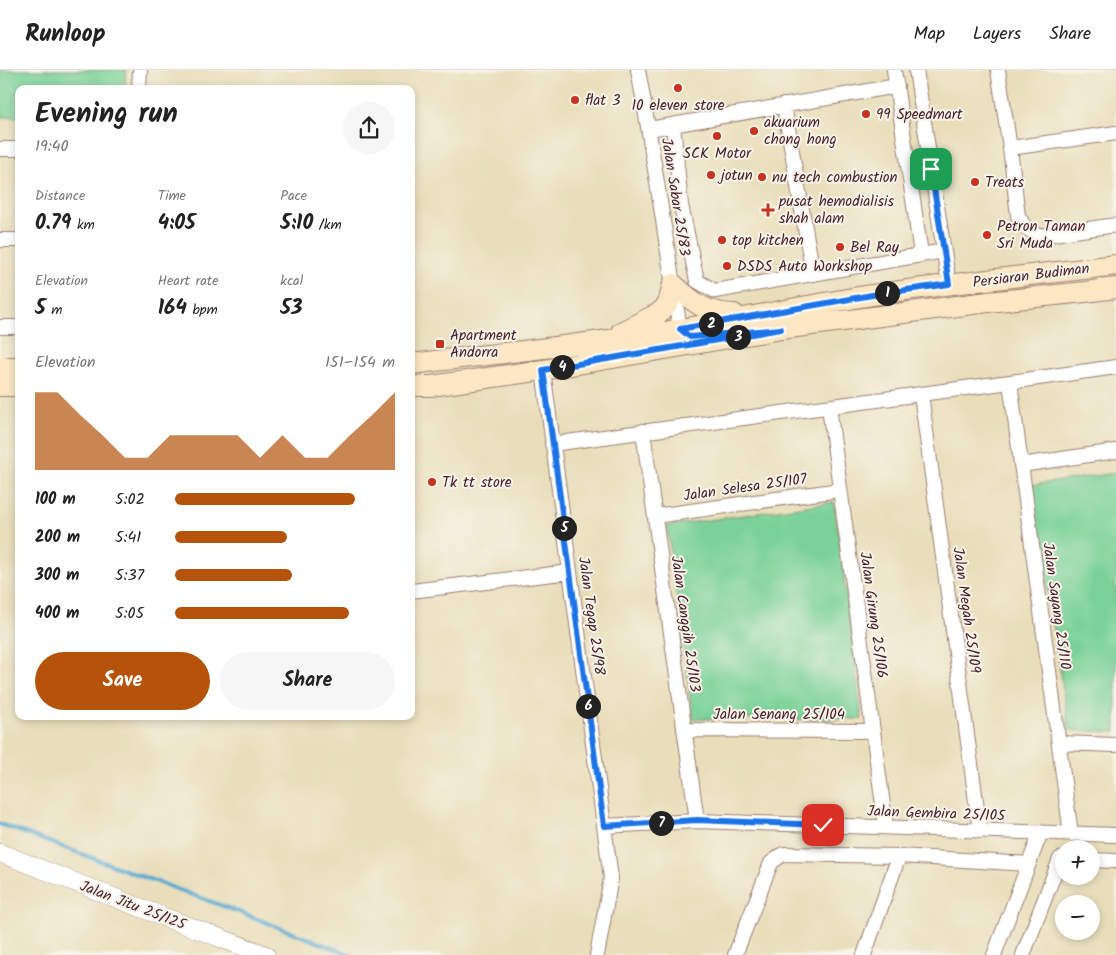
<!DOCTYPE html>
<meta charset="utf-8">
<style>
body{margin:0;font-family:Kalam,sans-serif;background:#f6f6f6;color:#222;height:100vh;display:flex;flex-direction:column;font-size:19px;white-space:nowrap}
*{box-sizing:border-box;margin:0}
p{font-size:16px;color:#767676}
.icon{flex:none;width:28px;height:28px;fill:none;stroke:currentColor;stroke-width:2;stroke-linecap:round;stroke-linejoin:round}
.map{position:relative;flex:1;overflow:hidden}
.details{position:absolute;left:15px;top:15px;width:400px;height:635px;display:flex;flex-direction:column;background:#fff;border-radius:10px;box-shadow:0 2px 8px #0003}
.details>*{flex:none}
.fabs{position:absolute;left:1055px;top:770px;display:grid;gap:10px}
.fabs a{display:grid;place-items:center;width:45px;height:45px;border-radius:50%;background:#fff;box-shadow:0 2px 8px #0003;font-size:25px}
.pin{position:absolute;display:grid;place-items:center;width:42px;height:42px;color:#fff;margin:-21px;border-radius:10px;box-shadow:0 2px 8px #0006}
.km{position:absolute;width:25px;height:25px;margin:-12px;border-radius:50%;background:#222;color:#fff;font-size:14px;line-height:25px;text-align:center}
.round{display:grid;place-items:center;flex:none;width:52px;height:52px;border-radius:26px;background:#f6f6f6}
.overview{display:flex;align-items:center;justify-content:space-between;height:85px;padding:0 20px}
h1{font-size:28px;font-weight:600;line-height:38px}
.figures{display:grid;grid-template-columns:repeat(3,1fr);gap:8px;height:85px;padding:5px 20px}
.figures div{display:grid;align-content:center}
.figures b{font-size:21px;font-weight:600}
.figures small{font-size:14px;font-weight:400}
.figures p{font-size:14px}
.chart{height:140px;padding:10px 20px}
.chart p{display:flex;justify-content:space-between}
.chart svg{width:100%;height:90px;margin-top:5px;fill:#b45309;opacity:.7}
.action{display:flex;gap:10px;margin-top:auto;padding:10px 20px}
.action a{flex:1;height:58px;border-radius:30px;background:#b45309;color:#fff;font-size:20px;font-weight:600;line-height:58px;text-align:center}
.action a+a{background:#f6f6f6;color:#222}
ul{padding:0 20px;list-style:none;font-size:16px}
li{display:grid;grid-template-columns:80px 60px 1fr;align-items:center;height:38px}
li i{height:12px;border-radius:6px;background:#b45309}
header{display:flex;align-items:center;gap:30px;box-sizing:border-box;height:70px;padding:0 25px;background:#fff;border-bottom:1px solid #e0e0e0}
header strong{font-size:24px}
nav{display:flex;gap:28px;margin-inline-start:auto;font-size:18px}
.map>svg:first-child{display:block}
.green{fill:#7ad298;stroke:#627862}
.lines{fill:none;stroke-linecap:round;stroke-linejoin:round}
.stream{stroke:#56a9d1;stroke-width:4}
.minor-casing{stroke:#9a7e72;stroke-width:16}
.tertiary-casing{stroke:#9a7e72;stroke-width:19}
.secondary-casing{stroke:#9a7e72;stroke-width:22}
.minor{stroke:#fff;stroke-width:14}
.tertiary{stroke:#fff;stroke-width:18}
.secondary{stroke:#fbe7c3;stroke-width:20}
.route-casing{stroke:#fff;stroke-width:10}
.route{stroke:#1a73e8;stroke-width:6}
.poi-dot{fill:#c8321e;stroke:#f7f3e8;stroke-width:2}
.labels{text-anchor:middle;stroke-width:4;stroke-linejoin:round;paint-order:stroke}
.poi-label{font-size:15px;fill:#4a1f2b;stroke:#f7f3e8;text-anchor:start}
.street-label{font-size:15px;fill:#4a1f2b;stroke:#f7f3e8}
</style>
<header>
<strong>Runloop</strong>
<nav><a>Map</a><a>Layers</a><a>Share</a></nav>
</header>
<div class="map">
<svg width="1116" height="885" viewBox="0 0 1116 885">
<rect width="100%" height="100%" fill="#f7f3e8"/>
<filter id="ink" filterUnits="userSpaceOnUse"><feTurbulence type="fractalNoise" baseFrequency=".02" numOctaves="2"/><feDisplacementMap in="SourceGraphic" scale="10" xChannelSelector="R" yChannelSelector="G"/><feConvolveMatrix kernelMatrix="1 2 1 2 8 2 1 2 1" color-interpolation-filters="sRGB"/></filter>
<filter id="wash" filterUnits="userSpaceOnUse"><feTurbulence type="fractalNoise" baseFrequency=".0096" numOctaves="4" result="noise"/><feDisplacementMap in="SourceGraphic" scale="20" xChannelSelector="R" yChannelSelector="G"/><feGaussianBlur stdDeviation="1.12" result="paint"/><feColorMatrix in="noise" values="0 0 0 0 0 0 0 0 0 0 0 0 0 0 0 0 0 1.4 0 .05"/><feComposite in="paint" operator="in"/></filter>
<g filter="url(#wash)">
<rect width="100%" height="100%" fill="#e9deb9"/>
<path class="green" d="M0 0H126L125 19H19V47H0Z
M1116 403V662L1069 660 1032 415Z
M834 432 862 649H693L667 456Z"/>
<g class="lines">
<path class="stream" d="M0 754 239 842 351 885"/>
</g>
</g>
<g filter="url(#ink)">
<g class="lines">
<g class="minor-casing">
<path id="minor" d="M638 0C654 86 666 173 680 259
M894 0 921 184
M916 0 949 214
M998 0 1010 78 1018 146 1025 157 1039 166 1116 155
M139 19 140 0
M784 35 813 204
M673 55 681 135 697 211 715 221 944 181
M649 59 897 16
M1010 78 1116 63
M0 79H19
M0 170H19
M0 257H19
M543 300 611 808 597 885
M1010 312 1071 764
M921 324 980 761
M829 337 886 757
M643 361 697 751
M552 374 1010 312 1116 297
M1021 395 1116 381
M655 446 840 420
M411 521 570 502
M684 660 873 661
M1059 673 1116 675
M604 756 697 751 1116 765
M1091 790 1116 791
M735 885 771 793 783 784 899 786 1029 794
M864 885 899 786
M994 885 1041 762
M1023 885 1060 789H1064"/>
</g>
<g class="tertiary-casing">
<path id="tertiary" d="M0 783 172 850 266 885"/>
</g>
<g class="secondary-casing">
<path id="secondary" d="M621 262 659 243 668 234 673 214C694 233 705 243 734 244
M411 294C501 283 592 274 682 259 748 248 813 234 879 224 958 212 1037 205 1116 195
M0 297H19
M0 316H19
M411 316H431L543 300 781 259 988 232 1085 222 1116 218"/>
</g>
<use href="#minor" class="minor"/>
<use href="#tertiary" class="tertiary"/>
<use href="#secondary" class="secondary"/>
</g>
</g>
<g class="lines" filter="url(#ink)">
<g class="route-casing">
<path id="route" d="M823 755 697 750 604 756 543 300 781 259 690 267 680 259 878 224 949 214 931 99"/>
</g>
<use href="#route" class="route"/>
</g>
<g class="poi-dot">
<circle cx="678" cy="18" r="5"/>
<circle cx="575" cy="30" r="5"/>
<circle cx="866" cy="44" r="5"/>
<circle cx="754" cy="61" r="5"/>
<circle cx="717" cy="66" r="5"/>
<circle cx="711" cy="105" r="5"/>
<circle cx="762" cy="107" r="5"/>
<circle cx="975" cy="112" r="5"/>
<path d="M765.5 132.5h5v5h5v5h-5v5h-5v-5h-5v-5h5z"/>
<circle cx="987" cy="165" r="5"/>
<circle cx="722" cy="170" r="5"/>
<circle cx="840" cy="177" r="5"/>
<circle cx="727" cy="196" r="5"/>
<rect x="435" y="269" width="10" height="10" rx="2.5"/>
<circle cx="432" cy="412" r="5"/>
</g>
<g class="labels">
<g class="poi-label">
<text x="585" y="35">flat 3</text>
<text x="678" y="40" text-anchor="middle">10 eleven store</text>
<text x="876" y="49">99 Speedmart</text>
<text x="764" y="57">akuarium<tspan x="764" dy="17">chong hong</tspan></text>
<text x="717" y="88" text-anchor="middle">SCK Motor</text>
<text x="721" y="110">jotun</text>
<text x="772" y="112">nu tech combustion</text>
<text x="985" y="117">Treats</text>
<text x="779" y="136">pusat hemodialisis<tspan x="779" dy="17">shah alam</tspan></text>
<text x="997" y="161">Petron Taman<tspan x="997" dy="17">Sri Muda</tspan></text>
<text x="732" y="175">top kitchen</text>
<text x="850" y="182">Bel Ray</text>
<text x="737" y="201">DSDS Auto Workshop</text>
<text x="450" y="270">Apartment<tspan x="450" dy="17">Andorra</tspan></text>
<text x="442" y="417">Tk tt store</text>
</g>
<g class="street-label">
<text transform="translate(676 127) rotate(81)" y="5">Jalan Sabar 25/83</text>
<text transform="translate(1031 205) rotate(-7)" y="5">Persiaran Budiman</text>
<text transform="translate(745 417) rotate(-8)" y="5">Jalan Selesa 25/107</text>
<text transform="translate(1057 536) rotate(82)" y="5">Jalan Sayang 25/110</text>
<text transform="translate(967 540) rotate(82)" y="5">Jalan Megah 25/109</text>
<text transform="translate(874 545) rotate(82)" y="5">Jalan Girung 25/106</text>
<text transform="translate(592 546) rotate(82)" y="5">Jalan Tegap 25/98</text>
<text transform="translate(686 554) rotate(82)" y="5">Jalan Canggih 25/103</text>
<text x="779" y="649">Jalan Senang 25/104</text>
<text transform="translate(936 743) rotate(2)" y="5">Jalan Gembira 25/105</text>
<text transform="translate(133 835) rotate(21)" y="5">Jalan Jitu 25/125</text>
</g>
</g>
</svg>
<div class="fabs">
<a>+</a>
<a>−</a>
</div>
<div class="pin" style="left:931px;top:99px;background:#1e9e55"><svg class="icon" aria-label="arrive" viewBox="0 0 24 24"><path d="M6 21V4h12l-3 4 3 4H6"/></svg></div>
<div class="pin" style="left:823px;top:755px;background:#d93025"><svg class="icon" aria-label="check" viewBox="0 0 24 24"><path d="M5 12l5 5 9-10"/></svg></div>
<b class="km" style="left:887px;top:223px">1</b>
<b class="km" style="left:711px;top:254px">2</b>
<b class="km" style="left:738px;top:267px">3</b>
<b class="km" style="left:562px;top:297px">4</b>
<b class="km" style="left:564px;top:458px">5</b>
<b class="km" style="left:588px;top:636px">6</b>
<b class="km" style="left:661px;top:753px">7</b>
<section class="details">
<div class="overview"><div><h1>Evening run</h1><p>19:40</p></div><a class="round"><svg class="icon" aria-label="share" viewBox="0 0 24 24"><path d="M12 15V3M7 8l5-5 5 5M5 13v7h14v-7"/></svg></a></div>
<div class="figures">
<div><p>Distance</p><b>0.79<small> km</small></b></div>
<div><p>Time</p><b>4:05</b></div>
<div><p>Pace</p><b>5:10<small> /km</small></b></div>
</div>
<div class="figures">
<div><p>Elevation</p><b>5<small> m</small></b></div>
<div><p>Heart rate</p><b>164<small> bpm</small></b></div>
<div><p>kcal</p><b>53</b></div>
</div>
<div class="chart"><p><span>Elevation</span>151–154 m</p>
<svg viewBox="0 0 160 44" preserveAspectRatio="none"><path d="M0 44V6L10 6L20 17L30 27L40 38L50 38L60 27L70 27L80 27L90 27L100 38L110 27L120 38L130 38L140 27L150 17L160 6V44z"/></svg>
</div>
<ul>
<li><b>100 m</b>5:02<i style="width:82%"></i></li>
<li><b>200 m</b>5:41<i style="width:51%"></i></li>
<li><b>300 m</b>5:37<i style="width:53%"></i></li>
<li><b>400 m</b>5:05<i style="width:79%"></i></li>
</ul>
<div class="action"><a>Save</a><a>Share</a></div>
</section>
</div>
